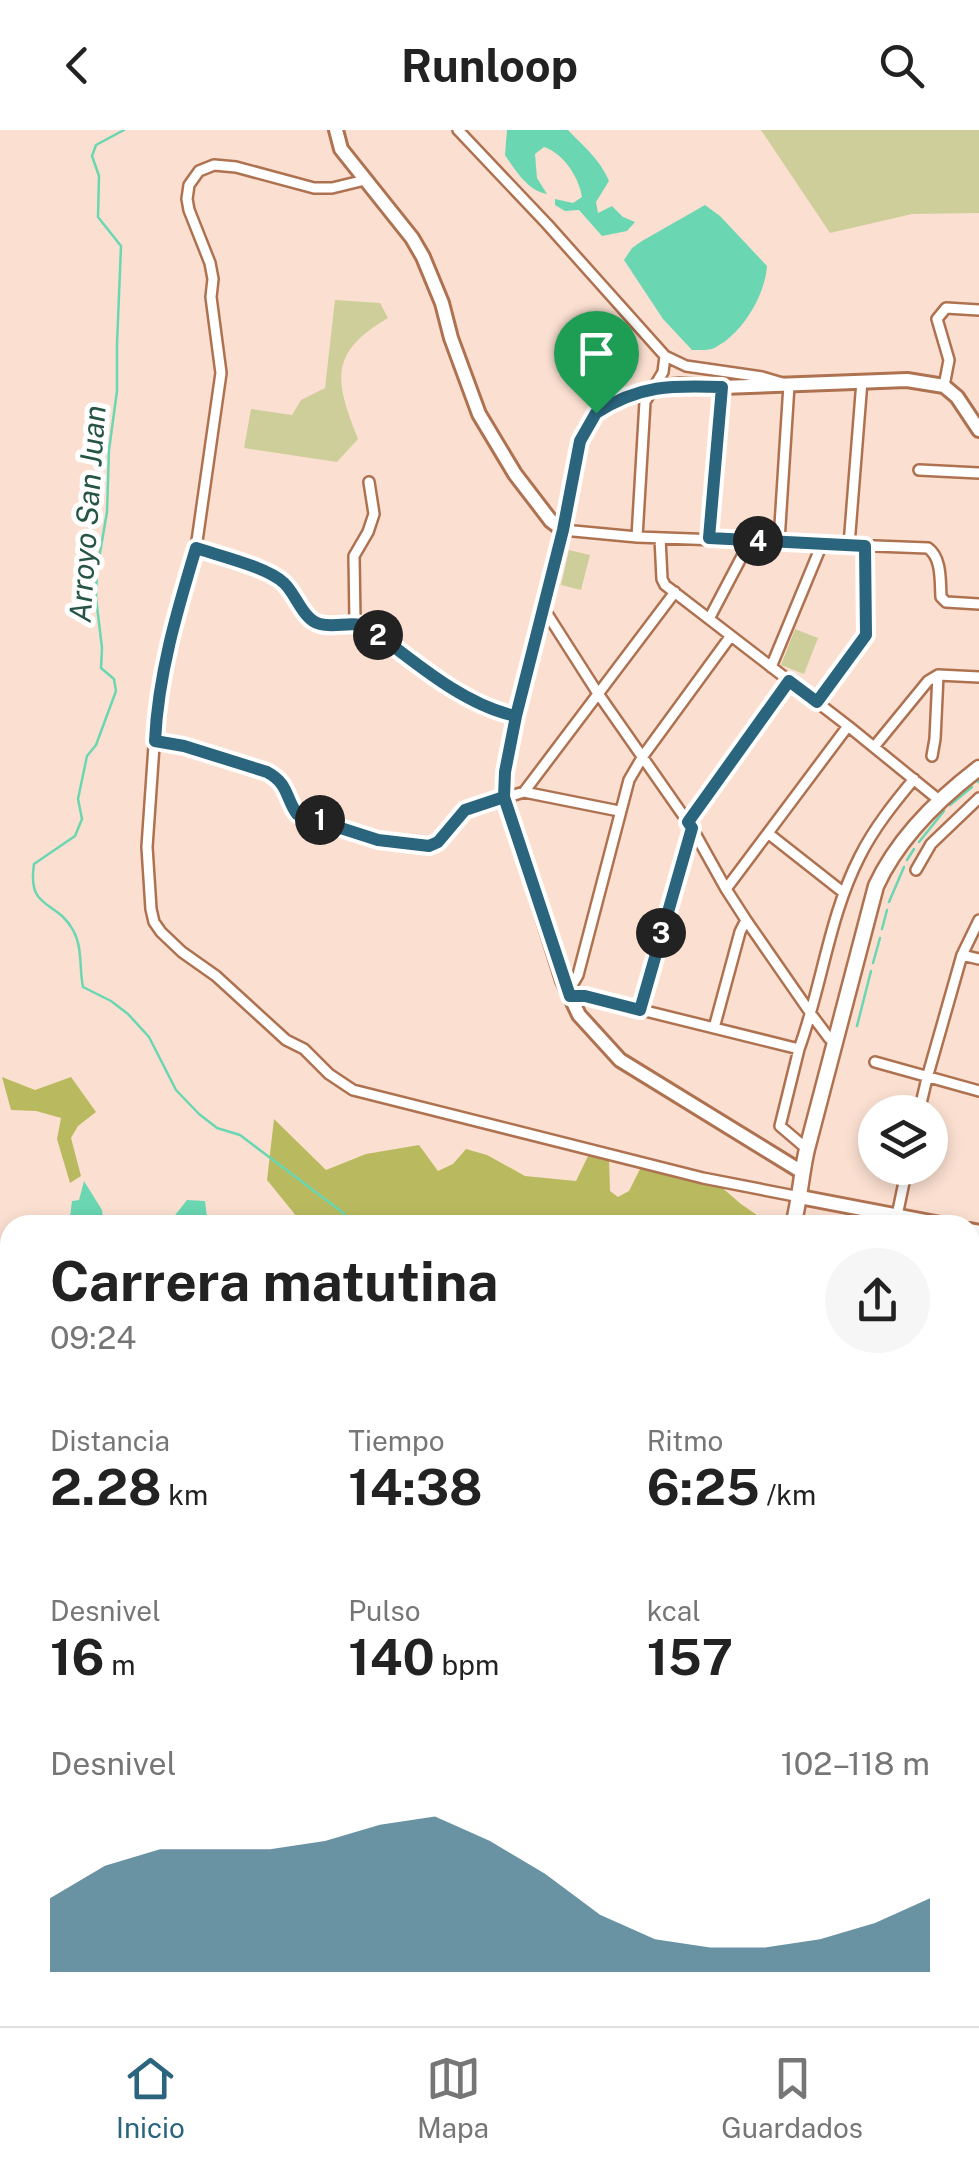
<!DOCTYPE html>
<html lang="es">
<meta charset="utf-8">
<style>
body{margin:0;font-family:"Public Sans",sans-serif;background:#f6f6f6;color:#222;height:100vh;display:flex;flex-direction:column;font-size:38px;white-space:nowrap}
*{box-sizing:border-box;margin:0}
p{font-size:32px;color:#767676}
.icon{flex:none;width:55px;height:55px;fill:none;stroke:currentColor;stroke-width:2;stroke-linecap:round;stroke-linejoin:round}
.map{position:relative;flex:1;overflow:hidden}
.sheet{position:absolute;left:0px;top:1085px;width:980px;height:812px;display:flex;flex-direction:column;background:#fff;border-radius:30px 30px 0 0;box-shadow:0 5px 15px #0003}
.sheet>*{flex:none}
.controls{position:absolute;left:858px;top:965px;display:grid;gap:20px}
.controls a{display:grid;place-items:center;width:90px;height:90px;border-radius:50%;background:#fff;box-shadow:0 5px 15px #0003;font-size:50px}
.pin{position:absolute;display:grid;place-items:center;width:85px;height:85px;color:#fff;margin:-102px -42px;border-radius:50% 50% 50% 0;rotate:-45deg;box-shadow:0 0 10px #0007}
.pin .icon{rotate:45deg}
.km{position:absolute;width:50px;height:50px;margin:-25px;border-radius:50%;background:#222;color:#fff;font-size:28px;line-height:50px;text-align:center}
.round{display:grid;place-items:center;flex:none;width:105px;height:105px;border-radius:52px;background:#f6f6f6}
.head{display:flex;align-items:center;justify-content:space-between;height:170px;padding:0 50px}
h1{font-size:55px;font-weight:700;line-height:75px}
.stats{display:grid;grid-template-columns:repeat(3,1fr);gap:15px;height:170px;padding:10px 50px}
.stats div{display:grid;align-content:center}
.stats b{font-size:50px;font-weight:700}
.stats small{font-size:28px;font-weight:400}
.stats p{font-size:28px}
.chart{height:280px;padding:20px 50px}
.chart p{display:flex;justify-content:space-between}
.chart svg{width:100%;height:180px;margin-top:10px;fill:#2a647d;opacity:.7}
header{display:flex;justify-content:space-between;align-items:center;height:130px;padding:0 50px;background:#fff;font-size:45px;font-weight:700}
.menu{display:flex;justify-content:space-around;align-items:center;height:140px;border-top:2px solid #e0e0e0;background:#fff;font-size:28px;color:#767676}
.menu a{display:grid;justify-items:center;gap:5px}
.menu .current{color:#2a647d}
.map>svg:first-child{display:block}
.green{fill:#cdce99}
.forest{fill:#b9ba5f}
.water{fill:#6ad6b2}
.lines{fill:none;stroke-linecap:round;stroke-linejoin:round}
.stream{stroke:#6ad6b2;stroke-width:2.5}
.street-casing{stroke:#af7251;stroke-width:14}
.secondary-casing{stroke:#af7251;stroke-width:18}
.primary-casing{stroke:#af7251;stroke-width:19}
.highway-casing{stroke:#af7251;stroke-width:22}
.street{stroke:#fff;stroke-width:9}
.secondary{stroke:#fff;stroke-width:12}
.primary{stroke:#fff;stroke-width:14}
.highway{stroke:#fff;stroke-width:18}
.route-casing{stroke:#fff;stroke-width:20}
.route{stroke:#2a647d;stroke-width:12}
.labels{text-anchor:middle;stroke-width:10;stroke-linejoin:round;paint-order:stroke}
.water-label{font-size:30px;font-style:italic;fill:#265445;stroke:#fff}
</style>
<header><svg class="icon" aria-label="back" viewBox="0 0 24 24"><path d="M15 5l-7 7 7 7"/></svg>Runloop<svg class="icon" aria-label="search" viewBox="0 0 24 24"><circle cx="10" cy="10" r="6"/><path d="M15 15l6 6"/></svg></header>
<div class="map">
<svg width="979" height="1896" viewBox="0 0 979 1896">
<rect width="100%" height="100%" fill="#fbe0d1"/>
<path class="green" d="M761 0H979V83L912 84 830 103Z
M335 170 380 173 388 188C328 223 335 251 358 309L337 332 244 318 251 279 292 285 301 270 325 258Z
M569 420 590 425 581 460 561 455Z
M795 499 818 508 804 544 781 535Z
M10 1212V1279L0 1321V1223Z"/>
<path class="forest" d="M2 947 35 960 71 947 96 982 78 996 71 1008 81 1046 70 1053 57 1009 61 988 36 981 11 980Z
M274 989 326 1040 366 1024 419 1015 438 1041 453 1034 466 1019 487 1025 525 1046 576 1051 590 1022 609 1028 610 1061 618 1067 629 1061 643 1033 712 1049 741 1074 771 1095H301L293 1082 267 1050Z"/>
<path class="water" d="M507 0H568C584 17 600 29 609 51L596 72 598 83 612 76 623 87 635 92 627 101 602 106 579 80 565 81 555 75V69L573 73 582 67C579 47 563 23 544 17L535 24 537 48 547 64C528 61 515 40 505 25Z
M705 75 720 86 767 136C765 165 743 203 716 217 710 221 700 220 692 220L663 189 624 130 632 118 642 111Z
M84 1051 102 1080 104 1095H69L72 1071 79 1070Z
M187 1070 205 1071 208 1095H171L172 1089Z"/>
<g class="lines">
<path class="stream" d="M124 0 96 15 92 26 99 46 98 87 121 116 117 214V261L109 320 107 382 97 440 96 468 102 518 101 538 114 549 116 561 96 615 87 626 78 669 82 689 75 706 34 734C27 781 56 769 73 800 83 818 79 838 83 857L111 871 128 884 149 907 176 960 199 984 217 998 240 1005 342 1082 355 1095
M978 652 979 651
M950 675 972 657
M919 712 944 681
M907 730 914 719
M889 772 904 737
M882 799 887 780
M873 833 880 808
M857 896 871 841
M0 1417 10 1412"/>
<g class="street-casing">
<path id="street" d="M458 0 547 94 665 226 686 236 762 247 789 255 779 411
M365 50 332 58H314L236 37 214 35 199 41 189 55 187 69 189 80 210 133 213 149 211 167 221 243 196 418 172 499 156 587 147 717 151 779 154 792 161 802 182 822 216 846 286 910 304 919 329 944 353 960 703 1048 800 1067
M944 256 949 230 937 189 946 178 979 180
M919 340 979 343
M563 400 637 407 928 418C942 428 940 451 941 467L946 472 979 474
M637 407 645 272 663 242 665 226
M660 408 662 449 665 455 848 596 939 670
M709 408 722 257
M849 415 862 251
M196 418C220 426 267 438 284 453 296 464 303 490 320 494 335 498 351 491 367 496 410 528 462 575 516 586
M544 479 597 562 692 698 726 759 746 790 814 888 829 908 834 912
M709 489 750 411
M355 492 354 426 368 402 374 384 369 352
M771 537 822 414
M817 572 866 505 865 416
M155 611 184 616 267 642C291 655 284 666 297 683L378 711 429 716 439 712 465 680 524 662
M874 617 928 551 938 545 979 547
M932 626 935 609 938 545
M619 681 524 662 675 462
M688 692 789 551
M769 704 844 763
M916 740 931 714 979 668
M726 759 848 596
M962 825 979 829
M566 858 574 852 578 845 629 650 643 626 730 507
M570 867 585 866 799 919C822 856 829 786 860 726 874 698 894 673 914 649
M640 880 692 698
M714 898 740 802 746 790
M799 919 780 996 807 1019
M875 932 979 961
M919 982 927 948 962 825 979 790
M895 1095 907 1038
M970 1191 979 1193
M970 1266 979 1268
M970 1388 979 1349
M970 1581 979 1584
M970 1655 979 1658
M970 1725 979 1687
M970 1731 979 1734
M970 1873 979 1875
M171 1896 173 1888
M332 1896 333 1888
M763 1896 765 1888
M922 1896 924 1888"/>
</g>
<g class="secondary-casing">
<path id="secondary" d="M336 0 341 19 412 108 423 127 442 173 451 208 479 284 515 344 551 391 563 400
M802 1042 620 930 579 885 563 851 505 667V641L516 586 563 400 580 311 596 283 617 270 654 258 680 255 722 257 907 250 944 256 957 267 979 300
M800 1067 946 1095
M970 1100 979 1102
M0 1663 10 1652"/>
</g>
<g class="primary-casing">
<path id="primary" d="M793 1095C800 1070 801 1044 807 1019L876 756C898 708 937 670 979 638
M595 1896 597 1888"/>
</g>
<g class="highway-casing">
<path id="highway" d="M0 1529 10 1538
M514 1888 537 1896"/>
</g>
<use href="#street" class="street"/>
<use href="#secondary" class="secondary"/>
<use href="#primary" class="primary"/>
<use href="#highway" class="highway"/>
</g>
<g class="lines">
<g class="route-casing">
<path id="route" d="M596 283 580 311 563 400 516 586 505 642 504 667 465 680 438 712 429 716 378 710 297 684C285 667 289 654 267 642L184 616 155 611C158 545 177 481 196 418 220 426 267 437 284 453 296 464 303 490 320 494 335 498 351 491 367 496 410 528 462 575 516 586L505 642 504 667 570 866H585L640 880 692 698 688 692 789 551 817 572 866 505 865 416 709 408 722 257C672 255 639 255 596 283"/>
</g>
<use href="#route" class="route"/>
</g>
<g class="labels">
<g class="water-label">
<text transform="translate(88 384) rotate(-86)" y="10">Arroyo San Juan</text>
</g>
</g>
</svg>
<div class="controls">
<a><svg class="icon" aria-label="layers" viewBox="0 0 24 24"><path d="M12 4l9 5-9 5-9-5zM3 14l9 5 9-5"/></svg></a>
</div>
<div class="pin" style="left:596px;top:283px;background:#1e9e55"><svg class="icon" aria-label="arrive" viewBox="0 0 24 24"><path d="M6 21V4h12l-3 4 3 4H6"/></svg></div>
<b class="km" style="left:320px;top:690px">1</b>
<b class="km" style="left:378px;top:505px">2</b>
<b class="km" style="left:661px;top:803px">3</b>
<b class="km" style="left:758px;top:411px">4</b>
<section class="sheet">
<div class="head"><div><h1>Carrera matutina</h1><p>09:24</p></div><a class="round"><svg class="icon" aria-label="share" viewBox="0 0 24 24"><path d="M12 15V3M7 8l5-5 5 5M5 13v7h14v-7"/></svg></a></div>
<div class="stats">
<div><p>Distancia</p><b>2.28<small> km</small></b></div>
<div><p>Tiempo</p><b>14:38</b></div>
<div><p>Ritmo</p><b>6:25<small> /km</small></b></div>
</div>
<div class="stats">
<div><p>Desnivel</p><b>16<small> m</small></b></div>
<div><p>Pulso</p><b>140<small> bpm</small></b></div>
<div><p>kcal</p><b>157</b></div>
</div>
<div class="chart"><p><span>Desnivel</span>102–118 m</p>
<svg viewBox="0 0 160 44" preserveAspectRatio="none"><path d="M0 44V26L10 18L20 14L30 14L40 14L50 12L60 8L70 6L80 12L90 20L100 30L110 36L120 38L130 38L140 36L150 32L160 26V44z"/></svg>
</div>
</section>
</div>
<nav class="menu">
<a class="current"><svg class="icon" aria-label="home" viewBox="0 0 24 24"><path d="M3 11l9-7 9 7M6 9v11h12V9"/></svg>Inicio</a>
<a><svg class="icon" aria-label="map" viewBox="0 0 24 24"><path d="M3 6l6-2 6 2 6-2v14l-6 2-6-2-6 2zM9 4v14M15 6v14"/></svg>Mapa</a>
<a><svg class="icon" aria-label="saved" viewBox="0 0 24 24"><path d="M7 4h10v16l-5-4-5 4z"/></svg>Guardados</a>
</nav>
